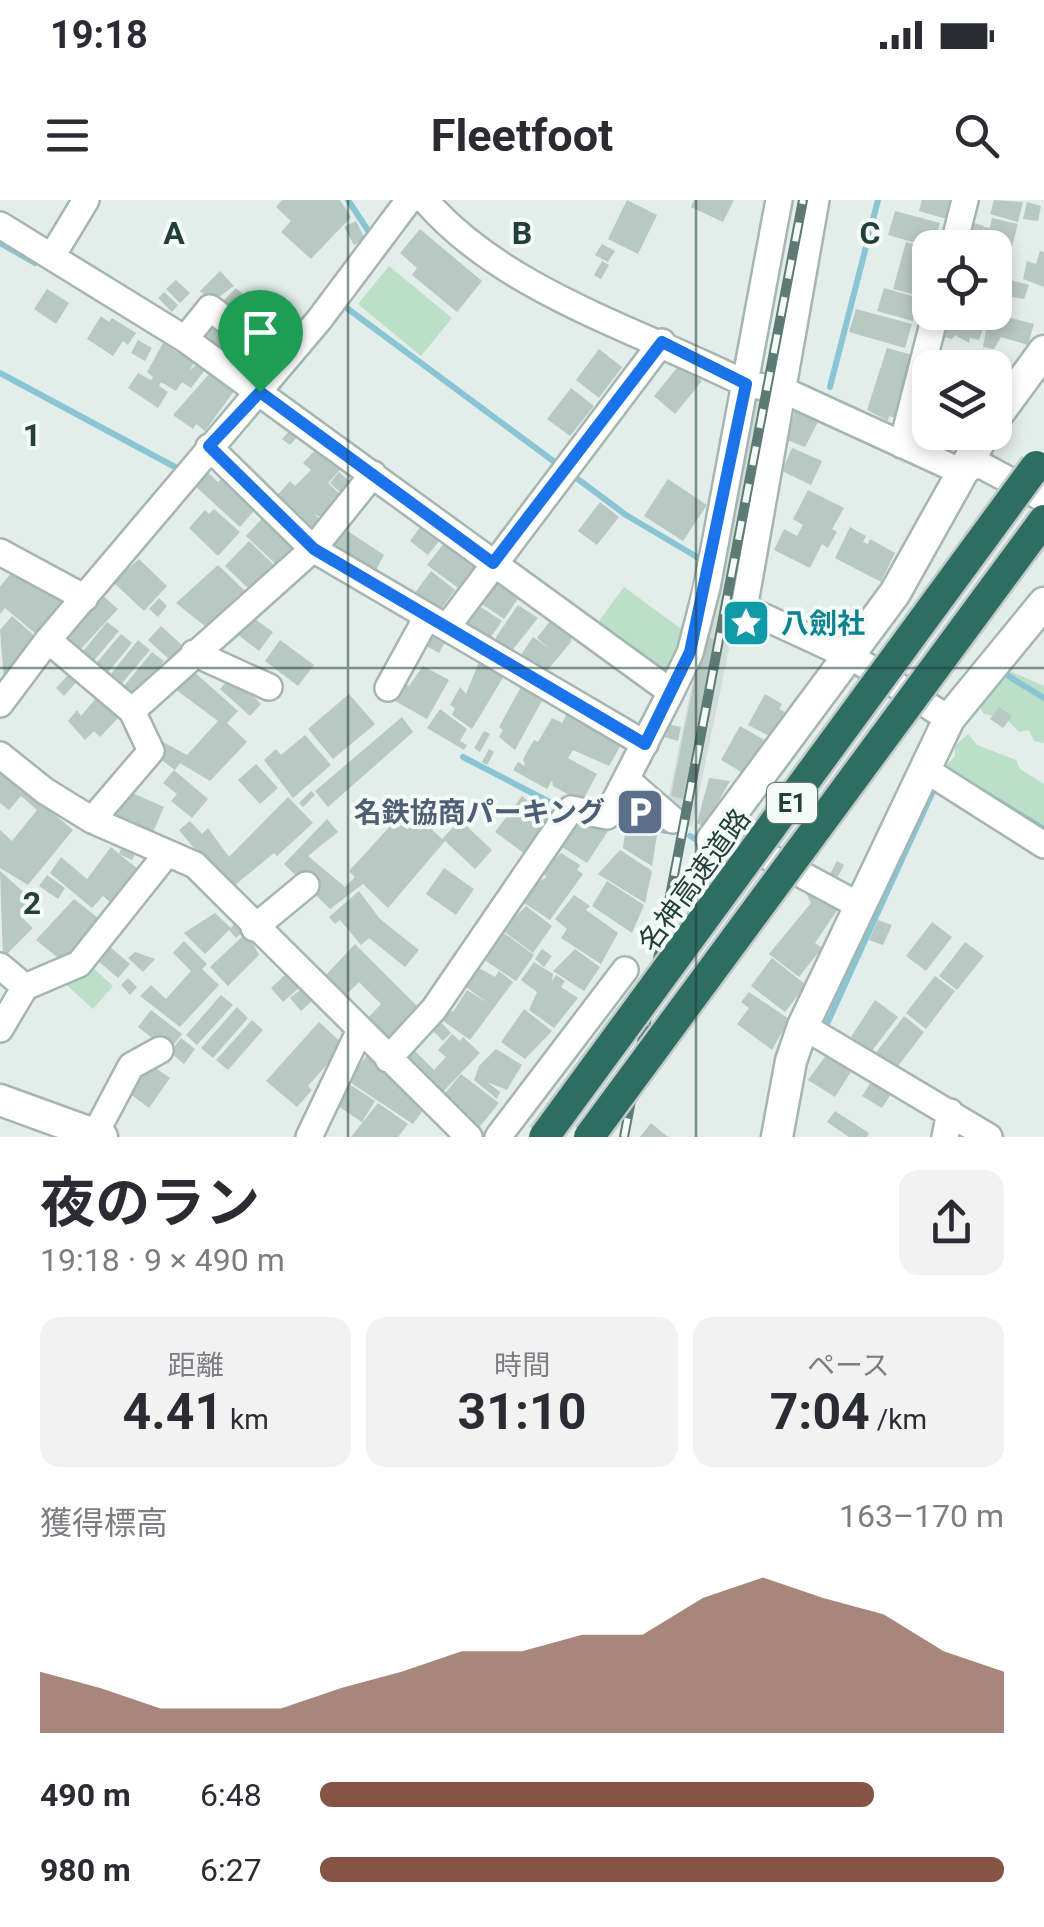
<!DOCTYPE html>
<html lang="ja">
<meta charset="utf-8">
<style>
body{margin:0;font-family:Roboto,"Noto Sans JP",sans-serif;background:#f2f2f3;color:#2b2b33;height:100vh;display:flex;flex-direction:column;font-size:38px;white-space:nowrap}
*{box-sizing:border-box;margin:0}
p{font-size:32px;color:#7c7c81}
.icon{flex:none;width:55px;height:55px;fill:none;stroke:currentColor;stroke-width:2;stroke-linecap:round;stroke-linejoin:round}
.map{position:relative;height:937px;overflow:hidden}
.panel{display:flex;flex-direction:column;background:#fff;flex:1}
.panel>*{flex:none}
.tools{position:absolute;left:912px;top:30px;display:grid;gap:20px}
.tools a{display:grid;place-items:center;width:100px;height:100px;border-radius:20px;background:#fff;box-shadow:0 5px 15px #0003;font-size:50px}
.pin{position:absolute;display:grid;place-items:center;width:85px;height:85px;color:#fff;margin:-102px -42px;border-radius:50% 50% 50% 0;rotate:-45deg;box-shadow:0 0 10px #0007}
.pin .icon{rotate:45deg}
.round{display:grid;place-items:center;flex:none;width:105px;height:105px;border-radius:20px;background:#f2f2f3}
.headline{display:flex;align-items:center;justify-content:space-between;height:170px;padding:0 40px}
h1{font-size:55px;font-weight:700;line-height:75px}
.figures{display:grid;grid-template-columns:repeat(3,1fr);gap:15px;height:170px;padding:10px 40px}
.figures div{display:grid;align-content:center;border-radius:20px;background:#f2f2f3;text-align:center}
.figures b{font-size:50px;font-weight:700}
.figures small{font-size:28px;font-weight:400}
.figures p{font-size:28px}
.chart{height:280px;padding:20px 40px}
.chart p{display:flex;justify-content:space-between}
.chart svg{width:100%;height:180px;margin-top:10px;fill:#865444;opacity:.7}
ul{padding:0 40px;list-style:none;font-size:32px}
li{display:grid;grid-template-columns:160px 120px 1fr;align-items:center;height:75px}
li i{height:25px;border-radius:12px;background:#865444}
.status{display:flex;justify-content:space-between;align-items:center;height:70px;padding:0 50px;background:#fff;direction:ltr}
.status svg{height:28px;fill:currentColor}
header{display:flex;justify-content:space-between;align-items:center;height:130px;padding:0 40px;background:#fff;font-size:45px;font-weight:700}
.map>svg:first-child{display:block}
.built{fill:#d1ddd8}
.green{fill:#bbdfc7}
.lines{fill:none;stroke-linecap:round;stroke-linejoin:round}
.stream{stroke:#89c5d4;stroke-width:6}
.building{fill:#b8c8c2}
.minor-casing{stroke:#a5b6b1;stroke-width:30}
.tertiary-casing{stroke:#a5b6b1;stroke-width:35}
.minor{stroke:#fff;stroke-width:25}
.tertiary{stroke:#fff;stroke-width:30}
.rail-casing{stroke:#5d7b74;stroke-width:10}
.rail{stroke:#f4faf7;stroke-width:6;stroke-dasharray:19;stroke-linecap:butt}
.motorway-bridge-casing{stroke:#c1cac8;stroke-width:35;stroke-linecap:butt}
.motorway-bridge{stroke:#2d6d62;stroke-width:30}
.route-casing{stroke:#fff;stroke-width:20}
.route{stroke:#1a73e8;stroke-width:12}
.grid{fill:none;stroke:#224039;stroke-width:2.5;stroke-opacity:0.55}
.labels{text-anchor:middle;stroke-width:8;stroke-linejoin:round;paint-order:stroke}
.shield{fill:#f4faf7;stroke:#617872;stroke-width:2.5}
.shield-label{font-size:25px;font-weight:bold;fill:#224039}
.culture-label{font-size:28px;font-weight:bold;fill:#0d838f;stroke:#f4faf7;text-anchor:start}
.service-label{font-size:28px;font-weight:bold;fill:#4e5e75;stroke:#f4faf7;text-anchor:end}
.street-label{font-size:28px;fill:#224039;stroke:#f4faf7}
.grid-label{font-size:32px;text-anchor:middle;font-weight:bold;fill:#224039;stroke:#f4faf7;stroke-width:8;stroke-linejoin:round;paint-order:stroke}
</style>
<div class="status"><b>19:18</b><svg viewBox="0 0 49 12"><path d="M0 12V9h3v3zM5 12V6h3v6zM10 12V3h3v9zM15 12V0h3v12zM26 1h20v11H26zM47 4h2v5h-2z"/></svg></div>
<header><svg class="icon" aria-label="menu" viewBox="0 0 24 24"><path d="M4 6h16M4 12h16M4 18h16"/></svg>Fleetfoot<svg class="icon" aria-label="search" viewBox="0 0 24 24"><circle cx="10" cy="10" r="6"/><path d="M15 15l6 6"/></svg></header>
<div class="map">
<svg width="1044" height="937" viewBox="0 0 1044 937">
<rect width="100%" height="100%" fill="#e3ede9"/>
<path class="built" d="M752 191 774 195 739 401 692 627 674 616 667 606Z"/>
<path class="green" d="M389 66 452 118 421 156 358 104Z
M624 387 684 431 667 477 596 425Z
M1005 469 1044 486V543L1034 541 1029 530 1019 532 1006 518 984 514 979 506 985 495 993 493 991 481 1007 478Z
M968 534 977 545 1016 560 1020 569 1044 584V630L945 567 955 556V546Z
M90 765 113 786 93 809 60 779Z"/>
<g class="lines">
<path class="stream" d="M348 0 371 35
M0 43 35 63 37 59
M344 106 556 263
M0 173 175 267
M830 187 878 0
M571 274 626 315 697 357
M1002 472 1044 498
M463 557 561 608
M980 590 1044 629
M616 617 666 631
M690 636 702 643
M826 826 934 589"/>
</g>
<path class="building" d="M282 0H340L351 17 311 59 281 32 291 21 276 7Z
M627 0 657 15 638 54 608 39Z
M694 0H734L723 22 691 7Z
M922 0H954L950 20 919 11Z
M994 0 1023 2 1018 22 990 14Z
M1027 2 1041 6 1038 21 1023 19Z
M895 11 940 23 933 48 888 35Z
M992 18 1018 24 1011 50 982 43 984 27 990 28Z
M356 21 365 39 354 45 344 27Z
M970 22 984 26 980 43 965 39Z
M420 29 482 81 457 112 412 75 417 68 400 53Z
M906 42 930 49 920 96 893 89Z
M602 44 615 51 608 62 595 55Z
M995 49 1012 52 1006 76 995 73Z
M1040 51 1044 52V87L1023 79 1027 61 1036 64Z
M602 61 609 65 601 79 594 75Z
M220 71 234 86 212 102 200 91Z
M995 76 1029 85 1024 99 995 94Z
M176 80 190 93 180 103 166 89Z
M236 88 244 95 230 108 223 101Z
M884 88 919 98 913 121 877 111Z
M47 89 69 103 56 124 34 109Z
M164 92 178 105 172 112 158 98Z
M995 96 1009 100 1005 115 995 113Z
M856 109 912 124 905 148 849 132Z
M238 112 253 127 267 113 290 136 255 171 239 155 233 160 221 152 202 132 216 118 224 126Z
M946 112 986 120 979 140 970 138 969 143 955 135 952 139 940 136Z
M989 114 1006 117 1003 131 1007 117 1034 124 1028 145 1001 137 994 149 983 147Z
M101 116 109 122 112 118 136 133 128 145 123 141 113 156 87 139Z
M138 140 152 148 145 161 131 153Z
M163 143 194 163 189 171 197 164 205 170 191 188 182 182 176 191 161 182 159 186 168 192 158 208 128 188 138 173 151 180 153 177 147 172Z
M887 148 916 156 899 219 889 216 888 221 867 210Z
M599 149 622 167 599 198 576 180Z
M681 163 702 181 675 214 654 196Z
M210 173 234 191 205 231 196 224 193 229 173 215Z
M571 188 594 206 570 236 547 219Z
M795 211 818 222 805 247 787 240Z
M929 220 930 232H955L951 246 924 237Z
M292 228 299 235 290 245 282 239Z
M317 248 340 270 328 283 341 295 321 317 314 314 323 322 309 336 273 300 290 281 295 286 311 270 303 263Z
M792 248 822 261 811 285 782 271Z
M205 270 218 282 226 274 259 305 240 327 193 284Z
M339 272 353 285 343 295 330 283Z
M668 279 707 305 683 341 644 316Z
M808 290 844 308 832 329 837 332 828 348 822 344 810 368 774 350 784 329 797 336 803 325 793 319Z
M600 302 619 317 597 345 578 331Z
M214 309 240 332 218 356 189 328 205 310 209 314Z
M268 312 305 347 281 369 246 336Z
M421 326 440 340 428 355 410 341Z
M850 327 866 336 863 342 868 344 870 339 895 353 881 382 835 358Z
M343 328 384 355 371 380 325 350Z
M249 341 277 368 251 391 225 366Z
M445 342 478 366 461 390 427 365Z
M139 359 167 386 144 411 113 382Z
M218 365 247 393 211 431 176 403Z
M431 371 455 390 436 416 412 397Z
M11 373 63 400 36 434 5 408 0 414V387Z
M491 379 519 397 504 419 479 402Z
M101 394 118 409 77 453 66 443Z
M159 398 167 406 158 417 149 409Z
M473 402 502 421 489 440 460 420Z
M518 405 538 418 510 453 496 443V437Z
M12 416 38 439 4 481 0 430Z
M251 416 273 432 259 451 237 434Z
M550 421 571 435V442L546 472 521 455 533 437 549 448 537 438Z
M107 422 119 431 91 464 80 455Z
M161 426 184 447 171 461 148 440Z
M428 426 448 437 439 453 419 442Z
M121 434 132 443 105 476 93 467Z
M703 437 715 439 683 599 671 596Z
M138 440 150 450 118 488 107 479Z
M280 440 314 465 298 486 265 461Z
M152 452 164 461 132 500 120 491Z
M481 457 507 471 472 529 452 515 455 508 450 505 460 487 466 494Z
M423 466 449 480 427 519 388 497 401 481 409 486Z
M192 470 238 511 227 523 247 542 210 581 180 563 175 570 159 558 154 537 187 555 218 521 175 489Z
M71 472 79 479 64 496 56 488Z
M233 475 261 504 250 516 220 489Z
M522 485 544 497 515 550 499 537 503 530 499 527Z
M101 492 120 516 100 537 94 531 85 540 68 521 77 510 81 516Z
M349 494 375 524 333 559 308 529Z
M765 494 782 504 779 509 785 512 771 537 748 525Z
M999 507 1012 516 1003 528 990 519Z
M440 509 467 529 460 541 467 545 464 550 427 528Z
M570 509 627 534 609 566 573 550 568 558 597 574 582 602 553 586 552 580 547 589 513 570 518 562 525 566 523 559 534 540 538 542 552 518 562 523Z
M402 517 413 532 328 607 315 591Z
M667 524 681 527 678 541 661 536Z
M740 526 766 541 743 573 721 560Z
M484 531 490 534 480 552 474 548Z
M305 535 331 565 293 598 264 560 276 549 281 555Z
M489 549 494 552 487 565 482 562Z
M256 564 278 588 260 604 238 580Z
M0 569 73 630 28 685 0 668V630L12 641 37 610 21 596 9 610 0 603Z
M174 570 208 599 192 618 171 601 177 594 163 583Z
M709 578 730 581 704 627 697 623Z
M126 590 164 607 151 637 107 618Z
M311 591 315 595 303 607 299 603Z
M522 596 548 617 525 654 495 632Z
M288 597 313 623 277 656 274 653 229 690 179 630 190 621 202 634 208 628 229 657Z
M413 612 442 639 460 620 492 650 475 669 445 641 388 708 363 684 330 709 284 664 327 619 338 632 308 656 345 687 355 677 349 671 394 622 399 627Z
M582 622 610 628 587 663 559 645Z
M626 627 657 635 652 666 623 648Z
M123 644 137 650 132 660 119 654 138 669 112 704 103 696 92 708 50 673 61 657 87 679 111 647 119 654Z
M620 650 652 671 645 703 598 674Z
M561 653 580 665 577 670 583 674 550 720 521 701 534 684 547 677 540 671Z
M837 661 844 665 835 682 828 678Z
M444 668 474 689 456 715 426 694Z
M0 671 29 697 24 703 29 708 21 717 33 728 3 758Z
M47 675 65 688 58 699 39 686Z
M607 681 644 705 632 733 592 706Z
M359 691 380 719 419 750 405 767 369 738 361 745 340 720 335 724 329 717Z
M805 691 840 706 815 743 822 748 799 777 769 754 811 703Z
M574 695 590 706 586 710 618 733 601 764 561 738 567 729 555 719Z
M74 699 98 718 62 761 36 740Z
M526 706 552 726 533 753 502 730Z
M215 713 231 728 237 721 245 730 236 738 229 730 205 754 184 733Z
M878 720 892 725 883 745 869 740Z
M932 722 952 737 926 771 906 756Z
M247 732 259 755 228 786 210 767Z
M504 733 534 755 516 781 480 757 494 737 498 741Z
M184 741 207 764 202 769 219 785 180 827 140 796 151 785 166 799 191 771 173 753Z
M965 742 984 756 957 790 939 776Z
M355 744 419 808 383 845 362 824 381 804 359 782 345 796 325 776Z
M110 747 130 764 118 778 98 761Z
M542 749 552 756 544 767 535 759Z
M575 749 600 767 584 791 553 771Z
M135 752 155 759 143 772 128 758Z
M772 758 806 785 785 812 751 786Z
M534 762 553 774 552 781 556 775 565 781 561 787 578 798 554 828 529 810 537 792 521 780Z
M475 766 495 777 499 771 513 782 470 840 439 818 448 808 453 812 467 790 488 803 462 784Z
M286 774 299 788 283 802 271 788Z
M935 776 955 791 926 829 906 813Z
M128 778 137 787 130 795 121 785Z
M301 789 312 801 301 811 290 798Z
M749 792 789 819 772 850 737 824 749 808 741 802Z
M221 795 233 805 197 845 186 835Z
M875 800 898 817 871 852 851 837Z
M237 807 248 818 213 858 201 848Z
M524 809 552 831 525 859 501 842Z
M151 810 182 834 169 851 138 827Z
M904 816 924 832 895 870 875 854Z
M252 820 263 830 228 870 216 860Z
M440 821 451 833 443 841 432 830Z
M319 822 344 845 308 886 312 890 297 907 266 881Z
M452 834 460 841 463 837 480 853 439 896 404 863 415 851 434 870 446 857 438 850Z
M181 838 195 849 184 864 170 852Z
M496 849 522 865 507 890 487 882 500 892 497 899 474 880 479 866Z
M827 854 852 870 835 897 808 880Z
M367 855 424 909 413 924 348 881Z
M150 864 170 878 149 908 129 893Z
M461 874 499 903 477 930 441 898Z
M871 882 891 894 882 908 862 896Z
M349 884 375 901 362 922 336 905Z
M378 903 408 924 398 937H351Z
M835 911 869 933 867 937H849L827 922Z
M651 923 668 937H640Z"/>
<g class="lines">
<g class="minor-casing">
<path id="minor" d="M425 0C503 91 639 130 746 184L783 190 962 272 979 264 1044 299
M816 0 745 403 749 410 857 460 949 519
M0 25 185 139 671 492 607 616 571 609 434 809 388 859
M953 48 965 0
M52 56 86 0
M185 139 210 108 227 121
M902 245 936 112
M209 247 313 349 645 544
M0 352 85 398
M447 427 662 142
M48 440 132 511
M194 453 269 487
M388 488 427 417
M671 492 690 453 707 387 779 0
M0 504 48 440 319 120 409 0
M0 555 45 591 92 620 195 665 469 937
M926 570 1044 645
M627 580 673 620
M92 620 151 551 132 511 313 349 373 274
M712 640 728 635 860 706
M254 728 306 685
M0 766 25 787
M803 826 989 937
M0 829 25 787 79 764 165 656
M95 934 131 866 160 850
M309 937 359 832
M498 937 625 770
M945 937 950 912"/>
</g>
<g class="tertiary-casing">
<path id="tertiary" d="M995 218 1044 151
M712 640 895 393 985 232
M0 900 102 937
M777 937 791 861 803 826 949 519 1044 403"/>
</g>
<use href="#minor" class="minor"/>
<use href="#tertiary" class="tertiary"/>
<g class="rail-casing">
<path id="rail" d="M624 937 803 0"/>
</g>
<use href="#rail" class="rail"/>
<g class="motorway-bridge-casing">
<path id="motorway-bridge" d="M544 937 1036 266
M589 937 1044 320"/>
</g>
<use href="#motorway-bridge" class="motorway-bridge"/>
</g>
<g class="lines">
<g class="route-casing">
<path id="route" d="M662 142 746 184 690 452 645 544 314 349 209 246 260 192 493 363Z"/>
</g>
<use href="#route" class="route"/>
</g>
<path class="grid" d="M348 0V937M696 0V937M0 468H1044"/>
<defs>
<g id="sight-square" transform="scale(2.5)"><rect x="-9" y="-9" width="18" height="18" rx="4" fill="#0f9aa8" stroke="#f4faf7"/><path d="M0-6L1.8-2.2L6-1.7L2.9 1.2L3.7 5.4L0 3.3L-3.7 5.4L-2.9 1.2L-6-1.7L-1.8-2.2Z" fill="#fff"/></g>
<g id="parking-square" transform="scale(2.5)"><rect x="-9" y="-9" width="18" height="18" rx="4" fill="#5c6f8a" stroke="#f4faf7"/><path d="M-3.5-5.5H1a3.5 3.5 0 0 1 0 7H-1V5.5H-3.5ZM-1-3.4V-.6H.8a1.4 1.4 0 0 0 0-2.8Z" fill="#fff"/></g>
</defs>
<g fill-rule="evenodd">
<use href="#sight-square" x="746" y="423"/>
<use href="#parking-square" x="640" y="612"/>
</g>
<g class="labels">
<rect class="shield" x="767" y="583" width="50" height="40" rx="8"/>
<g class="shield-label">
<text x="792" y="612">E1</text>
</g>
<g class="culture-label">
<text x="781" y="433">八劍社</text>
</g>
<g class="service-label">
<text x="605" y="622">名鉄協商パーキング</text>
</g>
<g class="street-label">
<text transform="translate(694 680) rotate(-54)" y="10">名神高速道路</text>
</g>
</g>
<g class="grid-label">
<text x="174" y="44">A</text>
<text x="522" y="44">B</text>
<text x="870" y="44">C</text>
<text x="32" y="246">1</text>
<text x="32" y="714">2</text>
</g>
</svg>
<div class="tools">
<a><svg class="icon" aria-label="locate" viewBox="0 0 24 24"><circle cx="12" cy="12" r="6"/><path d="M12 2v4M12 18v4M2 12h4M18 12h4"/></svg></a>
<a><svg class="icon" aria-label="layers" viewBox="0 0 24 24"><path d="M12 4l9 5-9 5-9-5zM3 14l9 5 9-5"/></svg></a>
</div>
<div class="pin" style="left:260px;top:192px;background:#1e9e55"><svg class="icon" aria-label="arrive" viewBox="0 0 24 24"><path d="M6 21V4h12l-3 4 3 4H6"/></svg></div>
</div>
<section class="panel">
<div class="headline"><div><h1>夜のラン</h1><p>19:18 · 9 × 490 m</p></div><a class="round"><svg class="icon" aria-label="share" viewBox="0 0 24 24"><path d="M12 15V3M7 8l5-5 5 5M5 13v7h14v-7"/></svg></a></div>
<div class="figures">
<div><p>距離</p><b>4.41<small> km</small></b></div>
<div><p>時間</p><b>31:10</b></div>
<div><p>ペース</p><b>7:04<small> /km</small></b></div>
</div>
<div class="chart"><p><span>獲得標高</span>163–170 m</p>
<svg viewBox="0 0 160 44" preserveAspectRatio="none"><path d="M0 44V29L10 33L20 38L30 38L40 38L50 33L60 29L70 24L80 24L90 20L100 20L110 11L120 6L130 11L140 15L150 24L160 29V44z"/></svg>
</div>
<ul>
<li><b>490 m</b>6:48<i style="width:81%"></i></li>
<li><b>980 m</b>6:27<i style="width:100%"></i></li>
</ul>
</section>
